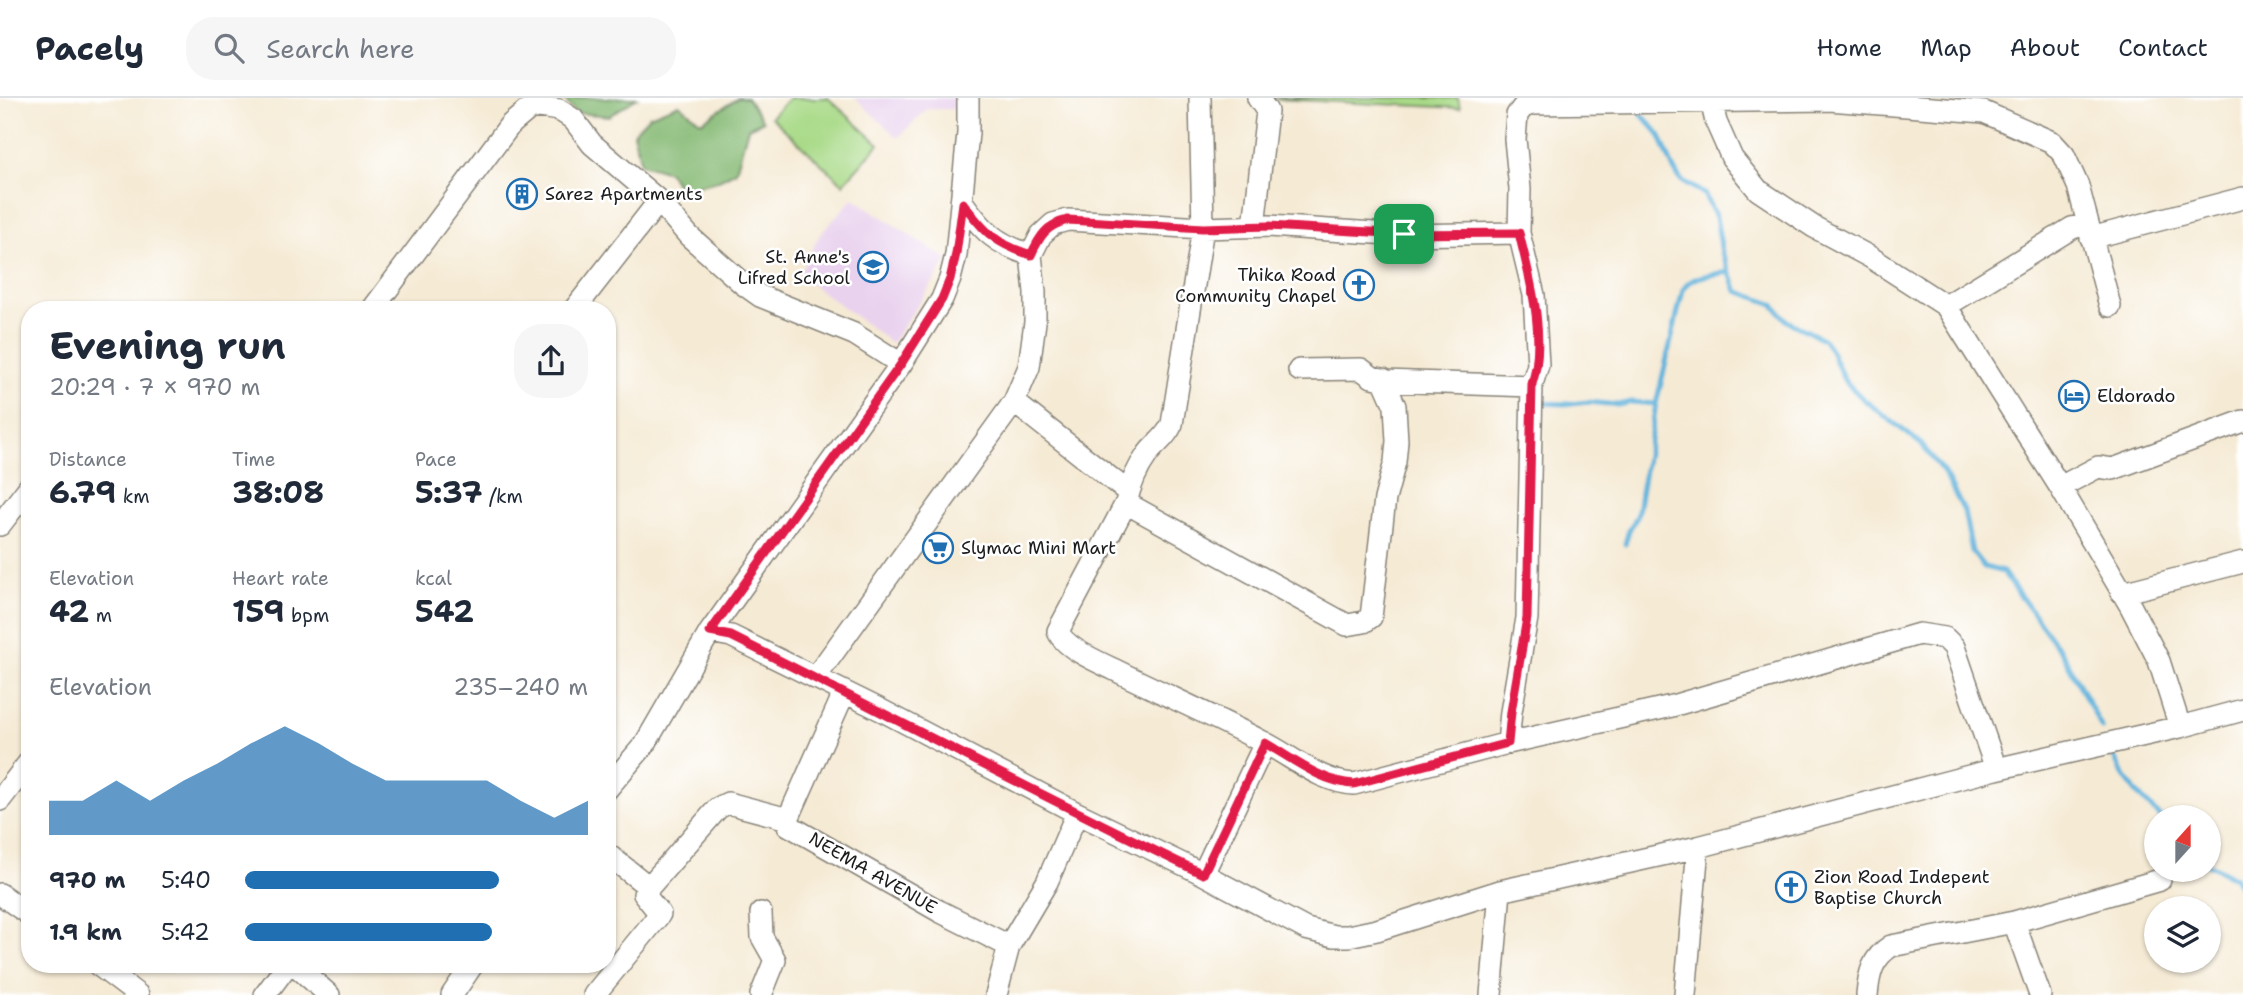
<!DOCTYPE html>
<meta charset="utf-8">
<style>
body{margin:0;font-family:"Shantell Sans",sans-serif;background:#f6f6f7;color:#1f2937;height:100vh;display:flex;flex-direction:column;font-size:26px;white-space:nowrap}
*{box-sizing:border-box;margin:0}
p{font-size:23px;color:#747a83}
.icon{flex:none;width:38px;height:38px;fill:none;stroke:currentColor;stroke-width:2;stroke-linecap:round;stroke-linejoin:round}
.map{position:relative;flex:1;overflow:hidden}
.panel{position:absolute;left:21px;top:203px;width:595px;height:672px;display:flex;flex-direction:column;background:#fff;border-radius:28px;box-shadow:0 2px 5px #0004}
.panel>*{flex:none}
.needle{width:46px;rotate:21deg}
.fabs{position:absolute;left:2144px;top:707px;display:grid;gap:14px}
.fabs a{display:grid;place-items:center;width:77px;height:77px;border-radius:50%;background:#fff;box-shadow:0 2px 5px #0004;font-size:35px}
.pin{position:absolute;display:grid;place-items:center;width:60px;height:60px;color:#fff;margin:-30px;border-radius:14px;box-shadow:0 4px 10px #0006}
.round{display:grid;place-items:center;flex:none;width:74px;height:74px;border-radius:28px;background:#f6f6f7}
.overview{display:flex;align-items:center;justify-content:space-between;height:119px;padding:0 28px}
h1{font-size:38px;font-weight:700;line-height:52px}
.stats{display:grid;grid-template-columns:repeat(3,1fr);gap:10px;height:119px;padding:7px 28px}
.stats div{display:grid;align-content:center}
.stats b{font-size:30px;font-weight:700}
.stats small{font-size:19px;font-weight:400}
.stats p{font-size:19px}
.chart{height:196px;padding:14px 28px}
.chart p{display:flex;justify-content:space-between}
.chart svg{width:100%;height:126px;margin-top:7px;fill:#1f6fb2;opacity:.7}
ul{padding:0 28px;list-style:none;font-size:23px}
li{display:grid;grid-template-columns:112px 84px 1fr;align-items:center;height:52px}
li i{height:18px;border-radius:9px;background:#1f6fb2}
header{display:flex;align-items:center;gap:42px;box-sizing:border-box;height:98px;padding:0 35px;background:#fff;border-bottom:2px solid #e0e1e3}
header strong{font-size:33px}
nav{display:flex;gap:38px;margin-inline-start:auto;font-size:24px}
.search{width:490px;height:63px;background:#f6f6f7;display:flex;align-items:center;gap:18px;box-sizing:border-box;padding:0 24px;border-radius:28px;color:#747a83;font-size:26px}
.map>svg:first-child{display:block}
.built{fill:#e9d2ee}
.green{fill:#a9da88;stroke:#627b52;stroke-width:2}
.forest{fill:#86ba74;stroke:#516b48;stroke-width:2}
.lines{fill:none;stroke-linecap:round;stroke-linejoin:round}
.stream{stroke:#60b3dc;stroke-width:5}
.street-casing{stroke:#888378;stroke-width:24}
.street{stroke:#fff;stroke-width:21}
.route-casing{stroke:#fff;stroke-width:14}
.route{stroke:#e11d48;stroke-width:9}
.labels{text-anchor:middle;stroke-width:5;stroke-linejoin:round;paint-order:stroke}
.poi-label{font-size:18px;fill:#1c1c1c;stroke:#fff;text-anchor:start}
.street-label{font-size:18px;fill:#1c1c1c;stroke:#fff}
</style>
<header>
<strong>Pacely</strong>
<div class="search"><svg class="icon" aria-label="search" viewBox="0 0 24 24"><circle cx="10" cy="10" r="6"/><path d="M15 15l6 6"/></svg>Search here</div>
<nav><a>Home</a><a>Map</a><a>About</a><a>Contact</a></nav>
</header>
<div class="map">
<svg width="2243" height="897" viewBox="0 0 2243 897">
<rect width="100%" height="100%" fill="#fff"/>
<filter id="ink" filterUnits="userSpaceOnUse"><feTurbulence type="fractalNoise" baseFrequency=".0143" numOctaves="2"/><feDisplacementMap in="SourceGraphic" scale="14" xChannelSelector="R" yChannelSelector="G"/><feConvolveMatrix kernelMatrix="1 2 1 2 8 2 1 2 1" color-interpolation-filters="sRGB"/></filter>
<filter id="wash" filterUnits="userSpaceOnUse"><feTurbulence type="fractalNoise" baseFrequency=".00686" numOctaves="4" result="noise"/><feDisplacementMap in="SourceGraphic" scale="28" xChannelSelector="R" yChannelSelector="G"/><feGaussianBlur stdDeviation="1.57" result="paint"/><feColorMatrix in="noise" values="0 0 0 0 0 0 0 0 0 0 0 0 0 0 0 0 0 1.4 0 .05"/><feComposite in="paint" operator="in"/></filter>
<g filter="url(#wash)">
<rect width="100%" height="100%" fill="#f5ead4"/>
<path class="built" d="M855 0H956V11H927L898 40Z
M853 100 948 162 892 245 799 177 819 138Z"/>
<path class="green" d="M789 0H828L879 46 843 86 771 19Z
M1253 0H1458L1460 10Z"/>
<path class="forest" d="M562 0H637L609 18 577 15Z
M738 0H747L763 23 748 30 736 73 717 83 680 92 669 74 641 66 633 35 649 18 679 6 701 24Z"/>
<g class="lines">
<path class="stream" d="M1642 17 1659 36 1673 70 1681 82 1704 96 1716 119 1722 155 1737 193 1773 206 1787 223 1823 241 1832 255 1844 282 1863 301 1921 346 1944 375 1964 413 1972 454 1984 469 2003 474 2064 558 2102 630
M1535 305 1570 306 1588 304 1618 307 1631 304 1656 306 1683 192C1692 176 1712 177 1729 174
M1625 446 1629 432 1637 419 1656 306
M2113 657C2123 681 2141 701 2160 719
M2208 766 2235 780 2243 795"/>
</g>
</g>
<g filter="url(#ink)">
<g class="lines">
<g class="street-casing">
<path id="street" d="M1711 2 1716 24 1732 60 1758 92 1814 129 1870 159 1946 208 2060 389
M963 105C984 134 996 146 1031 157
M1254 128 1267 13 1258 0
M2091 140 2243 100
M1946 208 2072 130 2088 126
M372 212 510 27 529 11 539 9 559 12 573 21 592 46 659 103 689 138 743 186 760 198 854 236 901 266
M574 212 659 103
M1299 272 1361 271 1372 279 1383 281 1395 308 1397 343 1395 364 1385 401 1371 519 1364 524 1347 527 1126 405 1058 533C1063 549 1098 564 1113 571 1163 596 1214 618 1263 644 1293 659 1320 684 1354 686L1508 645 1672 608 1919 536 1945 540 1954 549 1996 671
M1384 283 1532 288
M1014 304 1128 394
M1126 405C1130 388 1136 372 1147 357 1155 345 1165 342 1172 326L1203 130 1200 0
M0 427 30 388
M2122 495 2243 464
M710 534 731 538 881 612 1077 715 1203 776 1306 831 1334 838H1348L1377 832 1500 793 1698 749 1996 671 2180 629 2243 612
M815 580 1014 304 1029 269 1035 224V194L1031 157 1041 137 1053 126 1068 122 1203 130 1269 128 1404 137 1519 135
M2180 629 2159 563 2131 509 2060 389 2098 369 2113 371 2243 323
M1508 645 1511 614 1527 520 1532 286 1538 267 1534 197 1519 135 1520 91 1515 41 1517 17 1523 9 1532 6 1829 2 1984 14 2052 44 2064 57 2078 88 2110 208
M607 691 645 646 710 534 901 266 942 201 950 181 956 157 968 35V0
M0 702 30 663
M788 721 844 595
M607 756 649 789
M1203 776 1265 645
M0 796 30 817
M761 815 762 839 775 862 761 897
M2014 824 2160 782
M97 866 138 897
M294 866 329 897
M265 897 288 866
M452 897 473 866
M594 897 660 816 644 796 649 789 718 710 728 705 788 721V727L939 813 1009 848
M996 897 1009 848 1047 784 1077 715
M1491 897 1500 793
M1685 897 1698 749
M1867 897C1869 876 1872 860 1891 848L2014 824 2040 897"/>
</g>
<use href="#street" class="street"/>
</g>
</g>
<g class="lines" filter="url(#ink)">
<g class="route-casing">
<path id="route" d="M963 105C984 134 996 146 1031 157 1040 138 1046 127 1068 122L1203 130 1269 128 1404 136 1519 135C1530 181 1547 239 1532 286L1527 520 1511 614 1508 645 1354 686C1321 684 1293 661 1265 645L1203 776C1044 700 889 617 731 538L710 534 901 266 942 201 950 181 956 156Z"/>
</g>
<use href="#route" class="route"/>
</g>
<defs>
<g id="building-ring" transform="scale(1.575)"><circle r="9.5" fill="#fff" stroke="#1f6fb2" stroke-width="1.5"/><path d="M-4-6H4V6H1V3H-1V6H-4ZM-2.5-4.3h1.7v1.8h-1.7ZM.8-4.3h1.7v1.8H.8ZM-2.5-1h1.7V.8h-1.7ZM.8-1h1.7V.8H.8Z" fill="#1f6fb2"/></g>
<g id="school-ring" transform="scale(1.575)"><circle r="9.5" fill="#fff" stroke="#1f6fb2" stroke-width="1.5"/><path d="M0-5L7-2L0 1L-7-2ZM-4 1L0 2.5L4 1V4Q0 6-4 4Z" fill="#1f6fb2"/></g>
<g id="church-ring" transform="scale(1.575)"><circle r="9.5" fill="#fff" stroke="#1f6fb2" stroke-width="1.5"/><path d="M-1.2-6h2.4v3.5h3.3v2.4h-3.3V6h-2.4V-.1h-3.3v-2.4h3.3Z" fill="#1f6fb2"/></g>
<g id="hotel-ring" transform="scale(1.575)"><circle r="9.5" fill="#fff" stroke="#1f6fb2" stroke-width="1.5"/><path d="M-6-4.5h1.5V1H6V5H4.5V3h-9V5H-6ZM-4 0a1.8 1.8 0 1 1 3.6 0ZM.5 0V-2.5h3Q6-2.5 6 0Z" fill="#1f6fb2"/></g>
<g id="supermarket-ring" transform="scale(1.575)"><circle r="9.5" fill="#fff" stroke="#1f6fb2" stroke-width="1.5"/><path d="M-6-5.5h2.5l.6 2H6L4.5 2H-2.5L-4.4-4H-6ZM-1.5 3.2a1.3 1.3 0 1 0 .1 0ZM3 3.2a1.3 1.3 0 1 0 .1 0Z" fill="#1f6fb2"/></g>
</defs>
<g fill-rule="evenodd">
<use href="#building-ring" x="522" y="96"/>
<use href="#school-ring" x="873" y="169"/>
<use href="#church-ring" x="1359" y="187"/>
<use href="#hotel-ring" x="2074" y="298"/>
<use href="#supermarket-ring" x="938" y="450"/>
<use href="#church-ring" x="1791" y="789"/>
</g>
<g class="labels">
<g class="poi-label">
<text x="545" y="102">Sarez Apartments</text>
<text x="850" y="165" text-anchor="end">St. Anne's<tspan x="850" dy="21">Lifred School</tspan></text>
<text x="1336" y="183" text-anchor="end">Thika Road<tspan x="1336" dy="21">Community Chapel</tspan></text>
<text x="2097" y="304">Eldorado</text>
<text x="961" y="456">Slymac Mini Mart</text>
<text x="1814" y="785">Zion Road Indepent<tspan x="1814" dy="21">Baptise Church</tspan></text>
</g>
<g class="street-label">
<text transform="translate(873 775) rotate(30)" y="6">NEEMA AVENUE</text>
</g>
</g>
</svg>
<div class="fabs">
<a><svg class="needle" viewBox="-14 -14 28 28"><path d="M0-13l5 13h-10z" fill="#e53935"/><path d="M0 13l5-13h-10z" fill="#747a83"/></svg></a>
<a><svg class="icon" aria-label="layers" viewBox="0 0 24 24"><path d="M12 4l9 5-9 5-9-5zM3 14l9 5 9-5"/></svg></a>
</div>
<div class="pin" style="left:1404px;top:136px;background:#1e9e55"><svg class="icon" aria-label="arrive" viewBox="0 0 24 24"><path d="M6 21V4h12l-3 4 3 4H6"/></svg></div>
<section class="panel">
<div class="overview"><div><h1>Evening run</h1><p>20:29 · 7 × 970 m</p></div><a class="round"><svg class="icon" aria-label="share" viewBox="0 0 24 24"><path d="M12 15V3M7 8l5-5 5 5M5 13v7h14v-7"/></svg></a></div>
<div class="stats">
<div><p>Distance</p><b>6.79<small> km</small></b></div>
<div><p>Time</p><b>38:08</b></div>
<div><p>Pace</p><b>5:37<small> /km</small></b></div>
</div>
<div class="stats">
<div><p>Elevation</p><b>42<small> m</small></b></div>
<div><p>Heart rate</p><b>159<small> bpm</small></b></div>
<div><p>kcal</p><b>542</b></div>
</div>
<div class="chart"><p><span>Elevation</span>235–240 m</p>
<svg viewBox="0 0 160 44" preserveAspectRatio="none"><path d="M0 44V32L10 32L20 25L30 32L40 25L50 19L60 12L70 6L80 12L90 19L100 25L110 25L120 25L130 25L140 32L150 38L160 32V44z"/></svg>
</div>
<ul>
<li><b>970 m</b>5:40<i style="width:74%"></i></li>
<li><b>1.9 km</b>5:42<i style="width:72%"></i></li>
</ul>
</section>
</div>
